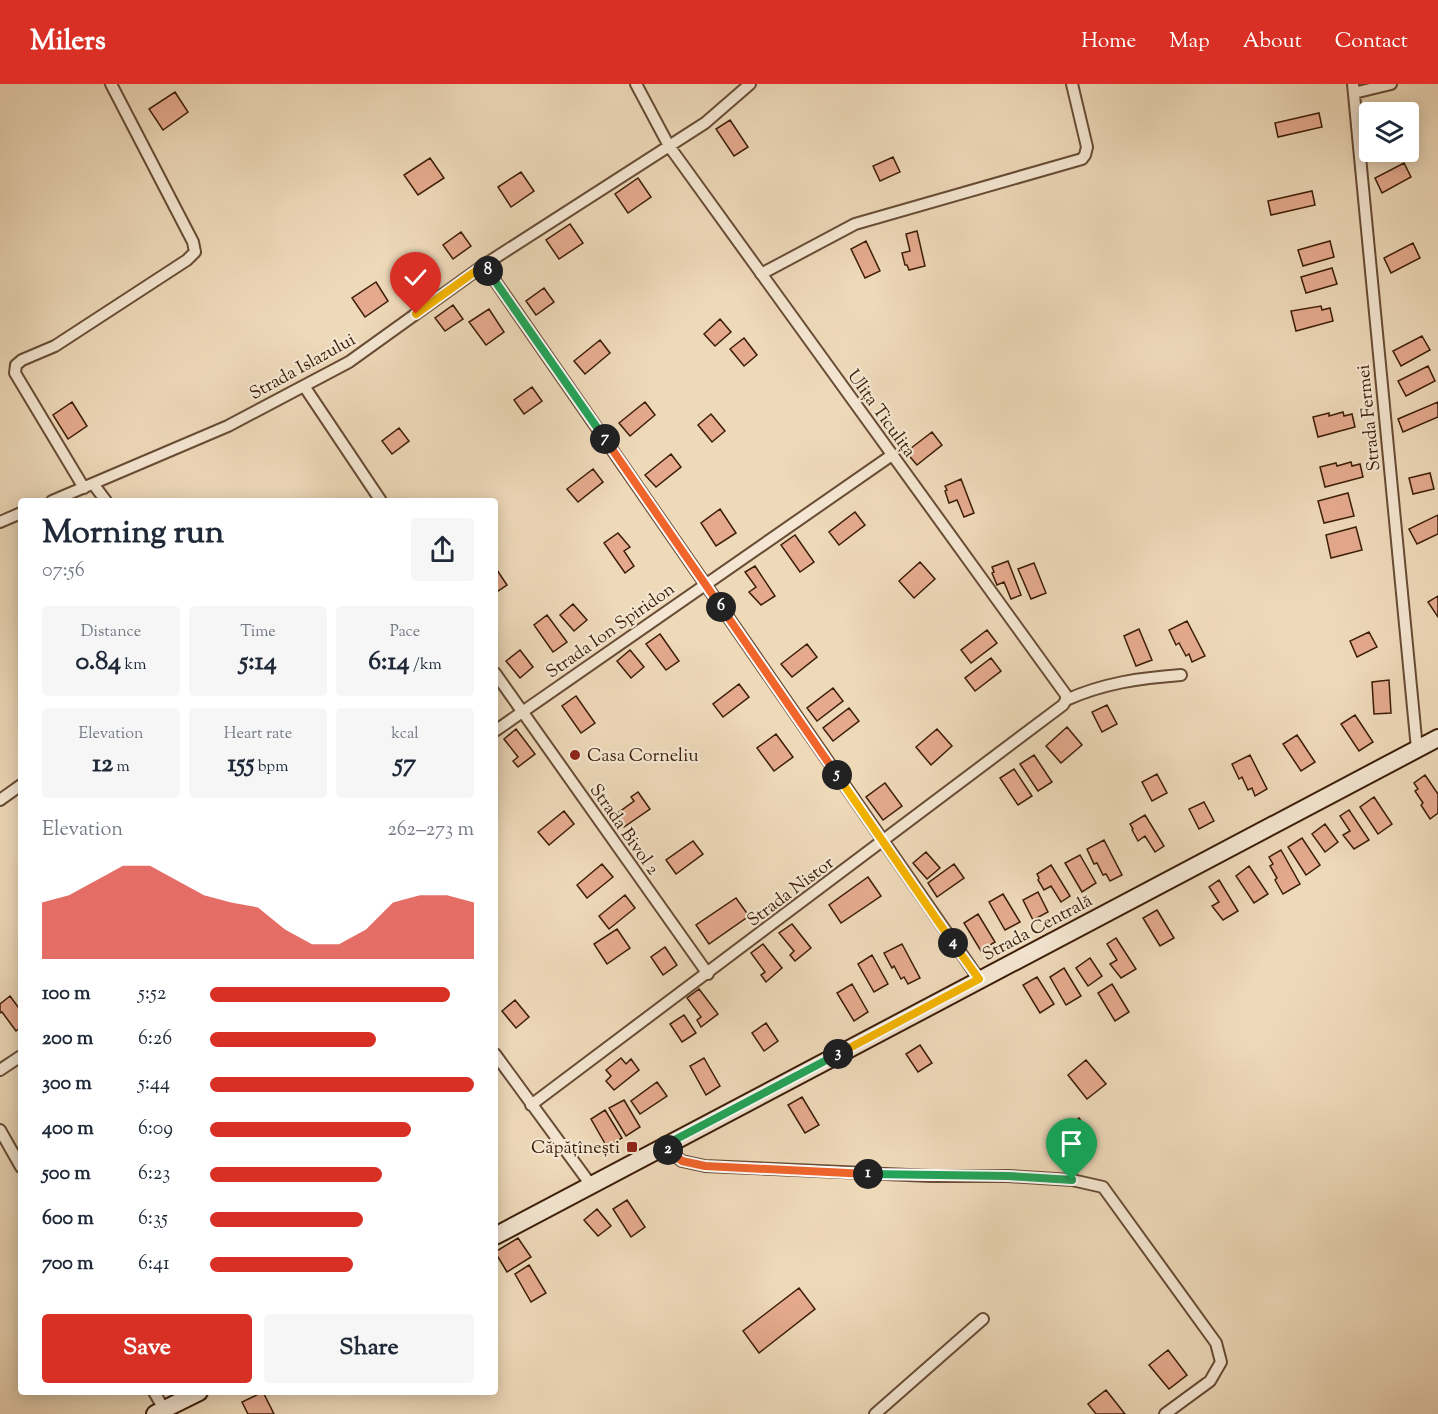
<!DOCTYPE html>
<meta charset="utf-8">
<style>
body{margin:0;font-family:"Sorts Mill Goudy",serif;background:#f6f6f7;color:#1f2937;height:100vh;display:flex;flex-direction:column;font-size:22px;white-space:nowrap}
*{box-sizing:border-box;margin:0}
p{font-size:20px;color:#747a83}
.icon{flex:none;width:33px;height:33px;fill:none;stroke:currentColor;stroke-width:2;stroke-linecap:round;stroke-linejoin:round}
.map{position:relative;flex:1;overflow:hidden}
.drawer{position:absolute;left:18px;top:414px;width:480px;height:897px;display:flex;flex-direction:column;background:#fff;border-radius:6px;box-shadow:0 3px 15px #0003}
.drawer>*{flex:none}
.fabs{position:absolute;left:1359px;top:18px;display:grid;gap:12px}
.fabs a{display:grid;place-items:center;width:60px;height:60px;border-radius:6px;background:#fff;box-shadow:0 3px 15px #0003;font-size:30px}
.pin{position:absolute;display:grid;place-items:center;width:51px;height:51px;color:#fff;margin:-62px -26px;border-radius:50% 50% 50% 0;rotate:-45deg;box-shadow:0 0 6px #0007}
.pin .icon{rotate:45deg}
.km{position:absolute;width:30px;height:30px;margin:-15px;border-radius:50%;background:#222;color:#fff;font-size:16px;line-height:30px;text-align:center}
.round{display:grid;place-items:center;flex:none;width:63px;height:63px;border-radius:6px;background:#f6f6f7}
.headline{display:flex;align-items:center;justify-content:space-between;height:102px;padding:0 24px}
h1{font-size:33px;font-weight:700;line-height:45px}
.metrics{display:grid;grid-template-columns:repeat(3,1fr);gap:9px;height:102px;padding:6px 24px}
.metrics div{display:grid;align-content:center;border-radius:6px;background:#f6f6f7;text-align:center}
.metrics b{font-size:26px;font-weight:700}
.metrics small{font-size:16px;font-weight:400}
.metrics p{font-size:16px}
.chart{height:168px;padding:12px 24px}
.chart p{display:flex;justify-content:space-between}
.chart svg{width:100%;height:108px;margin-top:6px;fill:#d93025;opacity:.7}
.primary-button{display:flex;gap:12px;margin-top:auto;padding:12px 24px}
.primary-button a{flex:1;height:69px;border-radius:6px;background:#d93025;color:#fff;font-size:24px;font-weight:700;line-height:69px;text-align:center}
.primary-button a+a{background:#f6f6f7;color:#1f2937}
ul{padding:0 24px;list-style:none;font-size:20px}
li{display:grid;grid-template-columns:96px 72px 1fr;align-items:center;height:45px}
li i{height:15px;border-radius:8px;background:#d93025}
header{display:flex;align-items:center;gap:36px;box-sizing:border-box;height:84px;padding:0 30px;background:#d93025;color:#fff}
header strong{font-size:28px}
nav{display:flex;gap:33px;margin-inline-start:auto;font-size:21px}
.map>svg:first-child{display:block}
.building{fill:#e5aa8e;stroke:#3c1d07;stroke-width:1.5}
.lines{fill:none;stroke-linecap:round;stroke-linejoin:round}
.street-casing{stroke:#684c34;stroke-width:14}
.secondary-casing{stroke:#3c1d07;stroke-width:20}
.street{stroke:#f4e6d2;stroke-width:10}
.secondary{stroke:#f4e6d2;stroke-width:16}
.split-1-casing{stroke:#fff;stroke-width:12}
.split-2-casing{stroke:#fff;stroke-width:12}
.split-3-casing{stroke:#fff;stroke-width:12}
.split-4-casing{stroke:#fff;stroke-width:12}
.split-5-casing{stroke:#fff;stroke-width:12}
.split-6-casing{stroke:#fff;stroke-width:12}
.split-7-casing{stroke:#fff;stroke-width:12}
.split-8-casing{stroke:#fff;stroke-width:12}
.split-9-casing{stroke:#fff;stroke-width:12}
.split-1{stroke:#22a559;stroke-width:8}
.split-2{stroke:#f0652b;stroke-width:8}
.split-3{stroke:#22a559;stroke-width:8}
.split-4{stroke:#f5b400;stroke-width:8}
.split-5{stroke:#f5b400;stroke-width:8}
.split-6{stroke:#f0652b;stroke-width:8}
.split-7{stroke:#f0652b;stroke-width:8}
.split-8{stroke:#22a559;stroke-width:8}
.split-9{stroke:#f5b400;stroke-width:8}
.poi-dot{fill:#8f2418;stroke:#f4e6d2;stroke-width:2}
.labels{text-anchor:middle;stroke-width:4.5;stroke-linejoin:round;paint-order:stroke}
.street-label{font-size:18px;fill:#3c1d07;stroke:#f4e6d2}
.poi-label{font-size:18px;fill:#3c1d07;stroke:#f4e6d2;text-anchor:start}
</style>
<header>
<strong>Milers</strong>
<nav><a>Home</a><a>Map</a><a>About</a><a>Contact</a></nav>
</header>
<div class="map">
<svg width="1438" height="1330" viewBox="0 0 1438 1330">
<rect width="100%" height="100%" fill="#eed9b9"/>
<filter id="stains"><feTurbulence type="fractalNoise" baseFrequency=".00333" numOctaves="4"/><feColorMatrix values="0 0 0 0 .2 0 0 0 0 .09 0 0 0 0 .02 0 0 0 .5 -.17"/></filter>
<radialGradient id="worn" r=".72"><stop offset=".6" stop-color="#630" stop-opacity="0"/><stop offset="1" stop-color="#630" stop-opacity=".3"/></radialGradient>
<path class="building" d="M175 8 188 28 163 46 149 25Z
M1319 29 1322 43 1278 53 1275 39Z
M730 36 748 63 734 72 716 45Z
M893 73 900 88 880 97 873 82Z
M430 74 444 94 418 111 404 91Z
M1404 79 1411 93 1382 109 1375 94Z
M521 88 534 107 511 123 498 103Z
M638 94 651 113 628 129 615 110Z
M1312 107 1315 121 1271 131 1268 117Z
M570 140 583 159 559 175 546 156Z
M917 147 925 182 909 186 907 181H905L902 169 910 167 906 150Z
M461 148 471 162 453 175 443 161Z
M866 157 880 187 865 194 851 165Z
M1330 157 1334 173 1303 182 1298 166Z
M1413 159 1420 174 1391 189 1384 174Z
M1332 184 1337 200 1306 209 1301 193Z
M376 198 388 217 365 233 352 214Z
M544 204 554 218 536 231 526 217Z
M453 221 463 235 445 247 435 234Z
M1321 222 1322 226 1330 224 1333 237 1296 247 1291 227Z
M489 225 504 248 486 261 469 238Z
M720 235 731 248 715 262 704 250Z
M1422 252 1430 266 1401 282 1393 267Z
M744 254 757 271 744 282 730 265Z
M600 256 610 269 585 290 574 277Z
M1428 282 1435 297 1406 312 1398 297Z
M532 303 542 317 524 330 514 316Z
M72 318 87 342 68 355 53 331Z
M645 318 655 331 630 352 619 339Z
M1438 318V333L1403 348 1398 335Z
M1343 328 1344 332 1352 330 1355 343 1318 353 1313 333 1329 329V332Z
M711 330 725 347 712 358 698 341Z
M399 344 409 357 392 370 382 357Z
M932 348 942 361 917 381 906 368Z
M671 370 681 383 656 403 645 391Z
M1351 378 1352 382 1360 380 1363 393 1325 403 1320 383 1336 379 1337 382Z
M593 385 603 398 578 418 567 405Z
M1430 389 1434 405 1413 410 1409 394Z
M961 395 974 429 964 433 957 416 949 419 945 407 947 406 945 402Z
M1348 409 1354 432 1324 439 1318 417Z
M720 425 736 449 716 462 701 439Z
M855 428 865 441 839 461 829 448Z
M1438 431V450L1417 460 1409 445Z
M1356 443 1362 466 1331 474 1326 451Z
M618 449 630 463 624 467 634 482 625 489 604 459Z
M795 451 814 478 800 488 781 461Z
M1008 477 1021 511 1011 515 1004 498 997 501 992 489 994 488 992 483Z
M920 478 935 495 914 514 899 497Z
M1034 479 1046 509 1031 515 1018 485Z
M755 482 775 512 761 521 749 508 756 503 745 488Z
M495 483 507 501 495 509Z
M1438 512V533L1428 518Z
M573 520 587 536 574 547 560 531Z
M547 531 567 558 553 568 534 541Z
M1187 537 1205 572 1192 578 1189 570 1186 572 1179 559 1176 561 1169 546Z
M1139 545 1152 576 1136 582 1124 552Z
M987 546 997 559 971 579 961 566Z
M1369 548 1377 563 1357 573 1350 557Z
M660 550 679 577 666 586 646 560Z
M807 560 817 573 792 593 781 580Z
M520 566 533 583 520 594 506 577Z
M630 566 644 583 631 594 617 577Z
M991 574 1001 587 975 607 965 594Z
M1389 596 1391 629 1374 630 1372 598Z
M739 600 749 613 723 633 713 620Z
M833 604 843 617 817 637 807 624Z
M576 612 595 639 581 649 562 622Z
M1107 621 1117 640 1102 648 1092 628Z
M849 624 859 637 833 657 823 644Z
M1355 631 1373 658 1359 667 1341 640Z
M1067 643 1082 661 1061 679 1046 662Z
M516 645 535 670 518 683 513 677 518 673 504 655Z
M937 645 952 662 931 681 916 663Z
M776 650 793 673 774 687 757 664Z
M1297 651 1315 678 1301 687 1283 660Z
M1034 671 1052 698 1038 707 1020 680Z
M1250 671 1267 705 1255 712 1252 704 1248 706 1242 693 1239 695 1232 680Z
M1014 685 1032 712 1018 721 1000 694Z
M1157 690 1167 709 1152 717 1142 698Z
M1425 691 1438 710V729L1430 735 1421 721 1423 719 1415 707 1418 705 1414 699Z
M885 699 902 722 883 736 866 713Z
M638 708 650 725 624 743 615 731 634 717 631 713Z
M1374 713 1392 740 1378 750 1360 723Z
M1204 718 1214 737 1199 745 1189 725Z
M1349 726 1369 756 1354 765 1343 751 1350 747 1340 732Z
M564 727 574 740 549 761 538 748Z
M1145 731 1164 762 1155 768 1145 752 1138 757 1132 746 1133 745 1130 740Z
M1325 740 1338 758 1325 768 1312 750Z
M1302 754 1320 781 1306 791 1288 763Z
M1104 756 1122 791 1110 797 1106 790 1103 791 1097 779 1094 780 1087 765Z
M693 757 703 770 676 790 666 776Z
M1281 766 1300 800 1283 810 1275 796 1277 794 1270 782 1273 780 1269 773Z
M926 768 940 784 927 795 913 779Z
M1080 771 1096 799 1082 808 1065 779Z
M602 780 613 793 587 814 577 801Z
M954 780 964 794 937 813 928 799Z
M1051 781 1070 812 1061 818 1051 802 1044 806 1038 796 1039 794 1037 790Z
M1249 782 1268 810 1254 819 1236 792Z
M868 793 881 812 841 839 829 821Z
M1219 796 1238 827 1223 836 1212 822 1219 818 1209 803Z
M1038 808 1048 828 1033 836 1023 816Z
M1003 810 1020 838 1005 846 989 818Z
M625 811 635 824 609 845 599 832Z
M736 814 749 832 709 860 696 841Z
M1157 826 1174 854 1160 862 1143 834Z
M978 830 995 858 981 867 964 839Z
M792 840 811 864 795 877 790 871 794 867 779 849Z
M617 845 630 864 607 880 594 860Z
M1116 854 1136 885 1121 894 1110 880 1117 876 1107 860Z
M763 860 782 884 766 898 761 891 765 888 751 869Z
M902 860 920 894 908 900 904 893 901 895 894 882 892 884 884 869Z
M665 863 677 881 663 891 651 873Z
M872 871 888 900 874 908 858 880Z
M1090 874 1102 892 1088 902 1076 884Z
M1064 884 1081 912 1066 921 1050 893Z
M1037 893 1054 920 1040 929 1023 901Z
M852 900 868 928 854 937 837 909Z
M1112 900 1129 928 1115 937 1098 909Z
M699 905 718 930 701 943 697 936 701 933 687 914Z
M10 912 21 927V943L16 947 2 928 0 929V920Z
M515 916 529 933 516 944 502 927Z
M684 931 696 949 682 958 670 940Z
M766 939 778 957 764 967 752 949Z
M920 961 932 979 918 988 906 970Z
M621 974 626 980 631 975 639 986 614 1006 606 997 611 992 606 986Z
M704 974 720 1002 706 1011 690 982Z
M1086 976 1106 1000 1087 1015 1068 991Z
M657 998 667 1012 640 1030 631 1017Z
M802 1013 819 1041 805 1049 788 1021Z
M624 1016 640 1043 626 1052 609 1024Z
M605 1026 622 1054 607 1063 591 1035Z
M1079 1034 1093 1053 1069 1072 1054 1054Z
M627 1116 645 1143 631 1153 613 1125Z
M597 1125 611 1142 598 1152 584 1136Z
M518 1154 531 1173 507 1188 495 1168Z
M529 1181 546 1209 531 1218 515 1190Z
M799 1204 815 1225 759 1269 743 1247Z
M1168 1266 1187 1291 1169 1305 1149 1281Z
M1106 1306 1125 1330H1096L1088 1320Z
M263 1308 274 1330H248L242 1318Z"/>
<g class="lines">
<g class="street-casing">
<path id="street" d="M636 0 669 62 1066 611V616
M1353 0 1417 665
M1354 9 1391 0
M484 181 979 895
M761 190 855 140 1082 75 1085 71 1087 63 1072 0
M304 302 381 417
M94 401 106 417
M84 404 15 289 16 281 22 276 55 262 187 176 195 168 193 158 111 0
M52 417 228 342 349 278 484 181 705 39 750 0
M0 438 21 429
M495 589 708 890
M495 647 892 371
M0 716 21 701
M495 970 591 1101
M0 986 21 972
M531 1021 1063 621 1066 616C1104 599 1140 594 1181 591
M0 1046 21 1083
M663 1063 682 1077 705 1082 931 1092H1008L1072 1096 1103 1103 1216 1259 1221 1278 1210 1297 1165 1330
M154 1308 164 1325
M875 1330 983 1235"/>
</g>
<g class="secondary-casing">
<path id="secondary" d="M495 1152 1438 654
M155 1330 199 1308"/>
</g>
<use href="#street" class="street"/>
<use href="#secondary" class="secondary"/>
</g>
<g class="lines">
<g class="split-1-casing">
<path id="split-1" d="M868 1090 1008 1092 1072 1096"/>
</g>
<g class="split-2-casing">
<path id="split-2" d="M668 1066 682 1077 705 1082 868 1090"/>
</g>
<g class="split-3-casing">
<path id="split-3" d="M668 1066 663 1062 838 970"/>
</g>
<g class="split-4-casing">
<path id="split-4" d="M838 970 979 895 953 859"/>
</g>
<g class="split-5-casing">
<path id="split-5" d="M837 691 953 859"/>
</g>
<g class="split-6-casing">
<path id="split-6" d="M721 523 837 691"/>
</g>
<g class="split-7-casing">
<path id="split-7" d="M605 355 721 523"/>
</g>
<g class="split-8-casing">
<path id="split-8" d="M488 187 605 355"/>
</g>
<g class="split-9-casing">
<path id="split-9" d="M416 230 484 181 488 187"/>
</g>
<use href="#split-1" class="split-1"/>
<use href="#split-2" class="split-2"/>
<use href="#split-3" class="split-3"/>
<use href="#split-4" class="split-4"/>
<use href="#split-5" class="split-5"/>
<use href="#split-6" class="split-6"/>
<use href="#split-7" class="split-7"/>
<use href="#split-8" class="split-8"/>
<use href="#split-9" class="split-9"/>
</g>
<g class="poi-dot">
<circle cx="575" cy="671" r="6"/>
<rect x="626" y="1057" width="12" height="12" rx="3"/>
</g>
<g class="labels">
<g class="street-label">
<text transform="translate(302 282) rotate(-29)" y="6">Strada Islazului</text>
<text transform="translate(882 329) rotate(54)" y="6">Ulița Ticulița</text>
<text transform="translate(1368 334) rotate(-96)" y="6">Strada Fermei</text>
<text transform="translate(610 546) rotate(-35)" y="6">Strada Ion Spiridon</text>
<text transform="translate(625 745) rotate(55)" y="6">Strada Bivol 2</text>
<text transform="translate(790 807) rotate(-37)" y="6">Strada Nistor</text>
<text transform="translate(1037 843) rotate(-28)" y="6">Strada Centrală</text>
</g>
<g class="poi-label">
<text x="587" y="677">Casa Corneliu</text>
<text x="620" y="1069" text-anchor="end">Căpăţîneşti</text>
</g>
</g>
<rect width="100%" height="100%" filter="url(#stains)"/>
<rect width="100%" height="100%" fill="url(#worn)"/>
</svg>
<div class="fabs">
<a><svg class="icon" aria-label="layers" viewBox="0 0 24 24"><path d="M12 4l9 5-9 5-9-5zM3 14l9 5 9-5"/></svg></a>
</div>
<div class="pin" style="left:1072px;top:1096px;background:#1e9e55"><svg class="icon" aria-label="arrive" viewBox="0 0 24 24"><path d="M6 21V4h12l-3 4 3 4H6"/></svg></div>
<div class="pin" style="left:416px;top:230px;background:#d93025"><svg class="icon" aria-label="check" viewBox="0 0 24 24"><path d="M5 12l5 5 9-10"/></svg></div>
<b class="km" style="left:868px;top:1090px">1</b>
<b class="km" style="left:668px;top:1066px">2</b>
<b class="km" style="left:838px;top:970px">3</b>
<b class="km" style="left:953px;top:859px">4</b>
<b class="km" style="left:837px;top:691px">5</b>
<b class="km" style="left:721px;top:523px">6</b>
<b class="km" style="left:605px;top:355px">7</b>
<b class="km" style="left:488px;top:187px">8</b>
<section class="drawer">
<div class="headline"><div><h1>Morning run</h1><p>07:56</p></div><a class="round"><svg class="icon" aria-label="share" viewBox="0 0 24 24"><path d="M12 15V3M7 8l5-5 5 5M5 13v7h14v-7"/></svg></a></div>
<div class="metrics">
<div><p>Distance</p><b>0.84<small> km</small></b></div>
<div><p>Time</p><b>5:14</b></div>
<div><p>Pace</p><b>6:14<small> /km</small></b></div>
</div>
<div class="metrics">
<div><p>Elevation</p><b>12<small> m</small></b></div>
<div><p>Heart rate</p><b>155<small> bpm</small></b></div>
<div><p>kcal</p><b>57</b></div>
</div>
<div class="chart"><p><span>Elevation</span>262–273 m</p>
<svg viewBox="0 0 160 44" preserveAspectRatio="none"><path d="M0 44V21L10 18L20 12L30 6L40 6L50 12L60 18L70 21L80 23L90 32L100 38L110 38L120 32L130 21L140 18L150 18L160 21V44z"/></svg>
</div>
<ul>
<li><b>100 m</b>5:52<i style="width:91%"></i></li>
<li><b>200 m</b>6:26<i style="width:63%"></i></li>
<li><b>300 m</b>5:44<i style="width:100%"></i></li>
<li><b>400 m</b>6:09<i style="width:76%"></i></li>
<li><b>500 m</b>6:23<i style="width:65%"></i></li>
<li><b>600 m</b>6:35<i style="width:58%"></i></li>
<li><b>700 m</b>6:41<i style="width:54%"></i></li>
</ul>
<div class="primary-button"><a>Save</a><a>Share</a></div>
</section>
</div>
